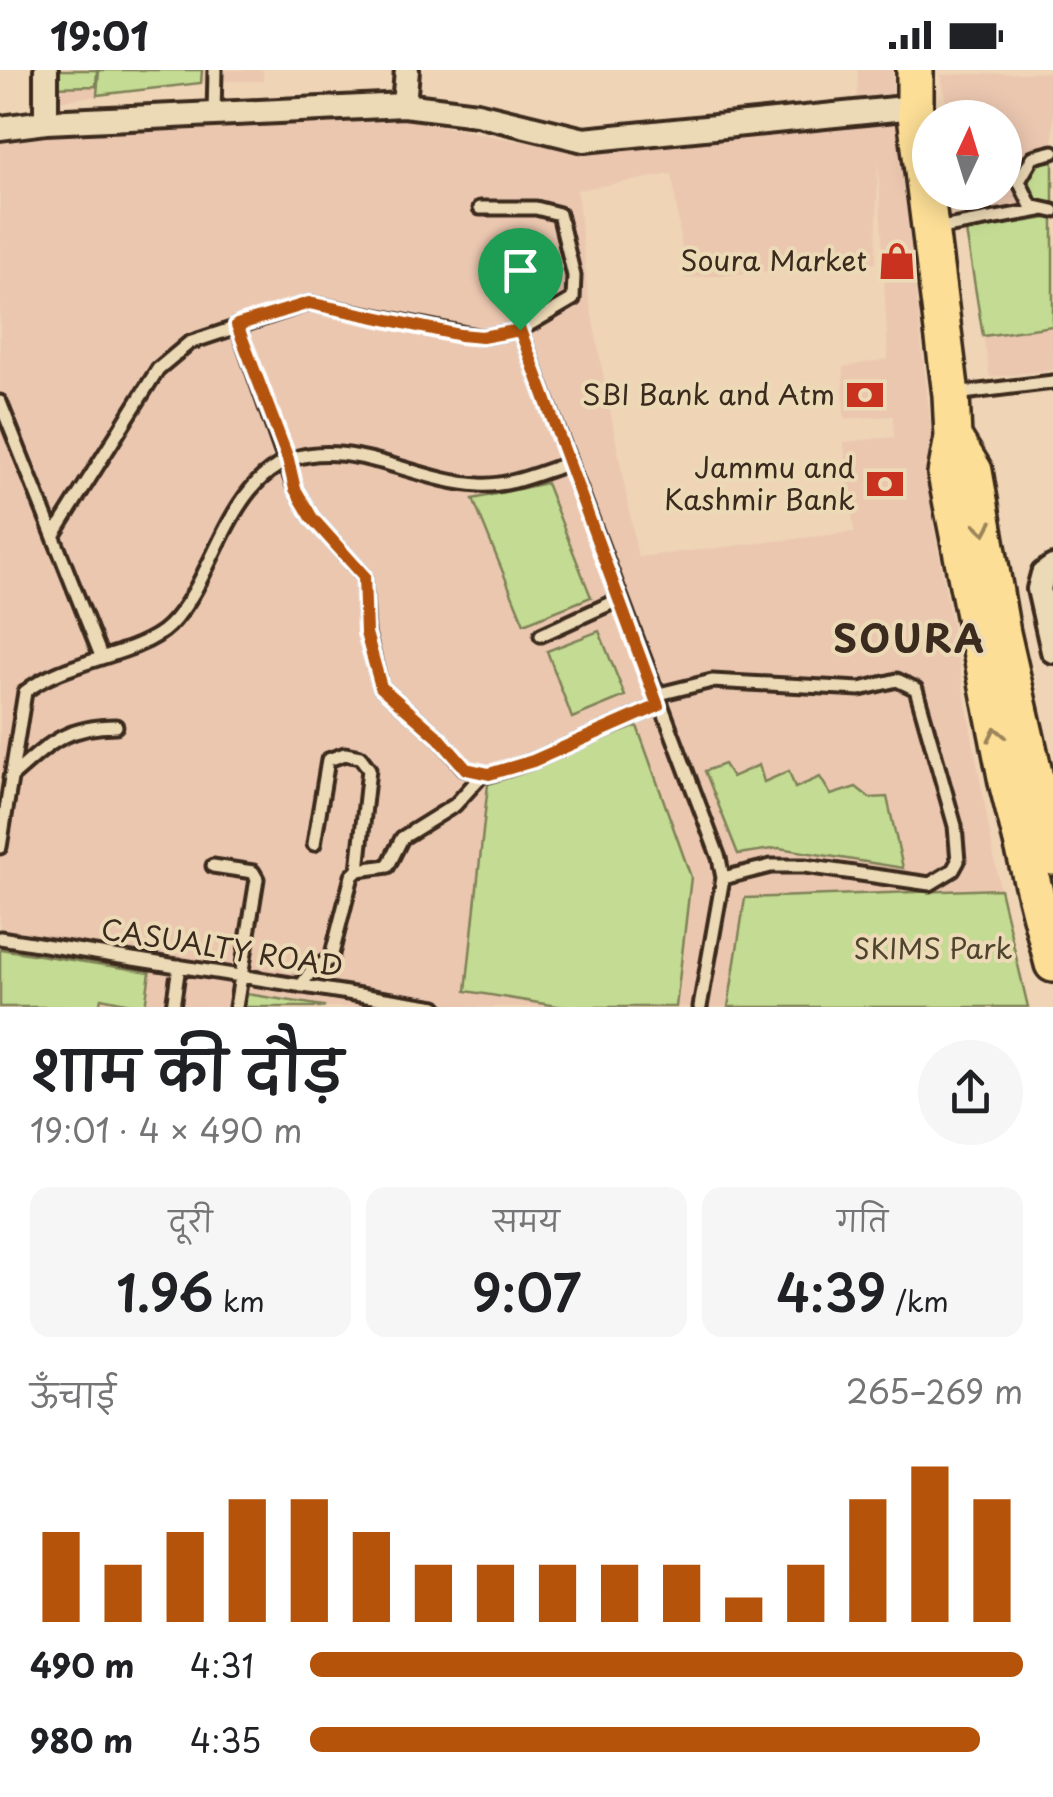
<!DOCTYPE html>
<html lang="hi">
<meta charset="utf-8">
<style>
body{margin:0;font-family:"Playpen Sans","Playpen Sans Deva",sans-serif;background:#f6f6f6;color:#202124;height:100vh;display:flex;flex-direction:column;font-size:38px;white-space:nowrap}
*{box-sizing:border-box;margin:0}
p{font-size:32px;color:#757577}
.icon{flex:none;width:55px;height:55px;fill:none;stroke:currentColor;stroke-width:2;stroke-linecap:round;stroke-linejoin:round}
.map{position:relative;height:937px;overflow:hidden}
.side{display:flex;flex-direction:column;background:#fff;flex:1}
.side>*{flex:none}
.needle{width:65px;rotate:4deg}
.fabs{position:absolute;left:912px;top:30px;display:grid;gap:20px}
.fabs a{display:grid;place-items:center;width:110px;height:110px;border-radius:50%;background:#fff;box-shadow:0 5px 25px #0003;font-size:50px}
.pin{position:absolute;display:grid;place-items:center;width:85px;height:85px;color:#fff;margin:-102px -42px;border-radius:50% 50% 50% 0;rotate:-45deg;box-shadow:0 0 10px #0007}
.pin .icon{rotate:45deg}
.round{display:grid;place-items:center;flex:none;width:105px;height:105px;border-radius:52px;background:#f6f6f6}
.headline{display:flex;align-items:center;justify-content:space-between;height:170px;padding:0 30px}
h1{font-size:55px;font-weight:600;line-height:75px}
.figures{display:grid;grid-template-columns:repeat(3,1fr);gap:15px;height:170px;padding:10px 30px}
.figures div{display:grid;align-content:center;border-radius:20px;background:#f6f6f6;text-align:center}
.figures b{font-size:50px;font-weight:600}
.figures small{font-size:28px;font-weight:400}
.figures p{font-size:28px}
.chart{height:280px;padding:20px 30px}
.chart p{display:flex;justify-content:space-between}
.chart svg{width:100%;height:180px;margin-top:10px;stroke:#b45309;stroke-width:6}
ul{padding:0 30px;list-style:none;font-size:32px}
li{display:grid;grid-template-columns:160px 120px 1fr;align-items:center;height:75px}
li i{height:25px;border-radius:12px;background:#b45309}
.status{display:flex;justify-content:space-between;align-items:center;height:70px;padding:0 50px;background:#fff;direction:ltr}
.status svg{height:28px;fill:currentColor}
.map>svg:first-child{display:block}
.built{fill:#ebc7b0;fill-rule:evenodd}
.green{fill:#c3db92;stroke:#7f8258;stroke-width:2.5}
.lines{fill:none;stroke-linecap:round;stroke-linejoin:round}
.lane-casing{stroke:#3b2a1e;stroke-width:19}
.street-casing{stroke:#3b2a1e;stroke-width:30}
.primary-casing{stroke:#3b2a1e;stroke-width:42}
.lane{stroke:#ecd9b6;stroke-width:11}
.street{stroke:#ecd9b6;stroke-width:22}
.primary{stroke:#fcde96;stroke-width:35}
.oneway{stroke:#9c845a}
.route-casing{stroke:#fff;stroke-width:20}
.route{stroke:#b45309;stroke-width:12}
.labels{text-anchor:middle;stroke-width:8;stroke-linejoin:round;paint-order:stroke}
.poi-label{font-size:28px;fill:#3b2a1e;stroke:#ecd9b6;text-anchor:end}
.street-label{font-size:28px;fill:#3b2a1e;stroke:#ecd9b6}
.park-label{font-size:28px;fill:#4f452f;stroke:#ecd9b6}
.district-label{font-size:38px;font-weight:bold;letter-spacing:2.5px;fill:#3b2a1e;stroke:#ecd9b6}
</style>
<div class="status"><b>19:01</b><svg viewBox="0 0 49 12"><path d="M0 12V9h3v3zM5 12V6h3v6zM10 12V3h3v9zM15 12V0h3v12zM26 1h20v11H26zM47 4h2v5h-2z"/></svg></div>
<div class="map">
<svg width="1053" height="937" viewBox="0 0 1053 937">
<rect width="100%" height="100%" fill="#efd4b6"/>
<filter id="ink" filterUnits="userSpaceOnUse"><feTurbulence type="fractalNoise" baseFrequency=".01" numOctaves="2"/><feDisplacementMap in="SourceGraphic" scale="20" xChannelSelector="R" yChannelSelector="G"/><feConvolveMatrix kernelMatrix="1 2 1 2 8 2 1 2 1" color-interpolation-filters="sRGB"/></filter>
<g filter="url(#ink)">
<path class="built" d="M49 0H263V11H209L57 31Z
M858 0H893V33L857 38Z
M1053 2V300L990 307 960 123 1005 122V48L948 47 941 5Z
M896 43 941 450 933 452 1000 819 1029 937H0V72L68 62 410 50 581 83ZM878 87 888 289 843 297 844 349 893 346 894 367 844 372 854 462 638 487 588 224 577 120 672 104 686 208 876 193Z"/>
<path class="green" d="M49 0H97L96 16 49 17Z
M99 0H202L201 13 97 25Z
M1044 90H1053V133L1036 131 1025 112 1036 92Z
M1053 147V256L983 266 966 161Z
M546 413 591 527 524 554 473 429Z
M599 561 625 626 572 648 547 581Z
M637 656 691 807 676 937H563L466 921 488 714Z
M724 694 732 707 759 695 764 712 789 701 795 718 820 707 831 725 856 717 870 728 887 727 903 798 779 778 738 784 705 701Z
M1000 819 1028 937H728L745 828Z
M0 879 150 902 145 937 101 928 99 937H0Z
M247 924 324 936V937H245Z"/>
<g class="lines">
<g class="lane-casing">
<path id="lane" d="M214 44 215 0
M1053 82 1033 87 1019 111 1031 136 1053 141
M935 159 1040 140
M237 255 295 419 312 448 364 506 367 563 381 617 439 668 465 699 489 705 533 691 658 636
M520 260 719 788 723 808 700 937
M955 324 1053 312
M0 332 101 586
M55 463 158 299 189 273 309 233 482 267 520 260 573 229 574 206 559 144 536 138H480
M541 565 618 530
M655 625 712 611 860 619 897 610 916 619 955 756 958 791 953 800 930 814 805 796H771L723 808
M10 708C47 676 64 656 116 656
M314 774 328 690 345 684 360 687 369 699 358 800
M0 777 25 622C64 590 139 586 169 556 219 506 227 398 308 385 366 376 422 412 479 415 509 417 539 403 567 394
M213 796 253 802 257 809 236 937
M0 868 436 937
M301 916 311 901 331 888 352 806 358 800 388 796 402 768 455 735 483 704
M173 937 179 896"/>
</g>
<g class="street-casing">
<path id="street" d="M404 35 407 0
M46 52V0
M0 58 46 52 404 35 477 44 584 70 915 37
M1053 497 1043 504 1039 519 1053 581"/>
</g>
<g class="primary-casing">
<path id="primary" d="M915 0V37L951 325 953 367 946 404 1007 712 1053 894
M953 367 974 401 1002 563 1053 787"/>
</g>
<use href="#lane" class="lane"/>
<use href="#street" class="street"/>
<use href="#primary" class="primary"/>
</g>
<defs><path id="oneway-chevron" d="M-2-3.5L2.5 0L-2 3.5" fill="none" stroke-width="1.6" stroke-linecap="round" stroke-linejoin="round" transform="scale(2.5)"/></defs>
<g class="oneway">
<use href="#oneway-chevron" transform="translate(984 458) rotate(80)"/>
<use href="#oneway-chevron" transform="translate(996 664) rotate(-102)"/>
</g>
</g>
<g class="lines" filter="url(#ink)">
<g class="route-casing">
<path id="route" d="M309 233 460 265 482 267 520 260 658 636 533 691 489 704 466 699 439 668 381 617 366 563 364 506 312 448 295 419 288 389 237 255Z"/>
</g>
<use href="#route" class="route"/>
</g>
<defs>
<g id="shop-bare" transform="scale(3)"><path d="M-5-2.5h2.3a2.7 3.5 0 0 1 5.4 0H5L5.5 6h-11ZM-1.5-2.5h3a1.5 2.3 0 0 0-3 0Z" fill="#c8321e" stroke="#ecd9b6" stroke-width="2.5" paint-order="stroke"/></g>
<g id="bank-bare" transform="scale(3)"><path d="M-6-4H6V4H-6ZM0-2.3a2.3 2.3 0 1 0 0 4.6a2.3 2.3 0 1 0 0-4.6Z" fill="#c8321e" stroke="#ecd9b6" stroke-width="2.5" paint-order="stroke"/></g>
</defs>
<g fill-rule="evenodd">
<use href="#shop-bare" x="897" y="191"/>
<use href="#bank-bare" x="865" y="325"/>
<use href="#bank-bare" x="885" y="414"/>
</g>
<g class="labels">
<g class="poi-label">
<text x="867" y="201">Soura Market</text>
<text x="835" y="335">SBI Bank and Atm</text>
<text x="855" y="408">Jammu and<tspan x="855" dy="32">Kashmir Bank</tspan></text>
</g>
<g class="street-label">
<text transform="translate(222 878) rotate(9)" y="10">CASUALTY ROAD</text>
</g>
<g class="park-label">
<text x="933" y="889">SKIMS Park</text>
</g>
<g class="district-label">
<text x="910" y="583">SOURA</text>
</g>
</g>
</svg>
<div class="fabs">
<a><svg class="needle" viewBox="-14 -14 28 28"><path d="M0-13l5 13h-10z" fill="#e53935"/><path d="M0 13l5-13h-10z" fill="#757577"/></svg></a>
</div>
<div class="pin" style="left:520px;top:260px;background:#1e9e55"><svg class="icon" aria-label="arrive" viewBox="0 0 24 24"><path d="M6 21V4h12l-3 4 3 4H6"/></svg></div>
</div>
<section class="side">
<div class="headline"><div><h1>शाम की दौड़</h1><p>19:01 · 4 × 490 m</p></div><a class="round"><svg class="icon" aria-label="share" viewBox="0 0 24 24"><path d="M12 15V3M7 8l5-5 5 5M5 13v7h14v-7"/></svg></a></div>
<div class="figures">
<div><p>दूरी</p><b>1.96<small> km</small></b></div>
<div><p>समय</p><b>9:07</b></div>
<div><p>गति</p><b>4:39<small> /km</small></b></div>
</div>
<div class="chart"><p><span>ऊँचाई</span>265–269 m</p>
<svg viewBox="0 0 160 44" preserveAspectRatio="none"><path d="M5 44V22M15 44V30M25 44V22M35 44V14M45 44V14M55 44V22M65 44V30M75 44V30M85 44V30M95 44V30M105 44V30M115 44V38M125 44V30M135 44V14M145 44V6M155 44V14"/></svg>
</div>
<ul>
<li><b>490 m</b>4:31<i style="width:100%"></i></li>
<li><b>980 m</b>4:35<i style="width:94%"></i></li>
</ul>
</section>
